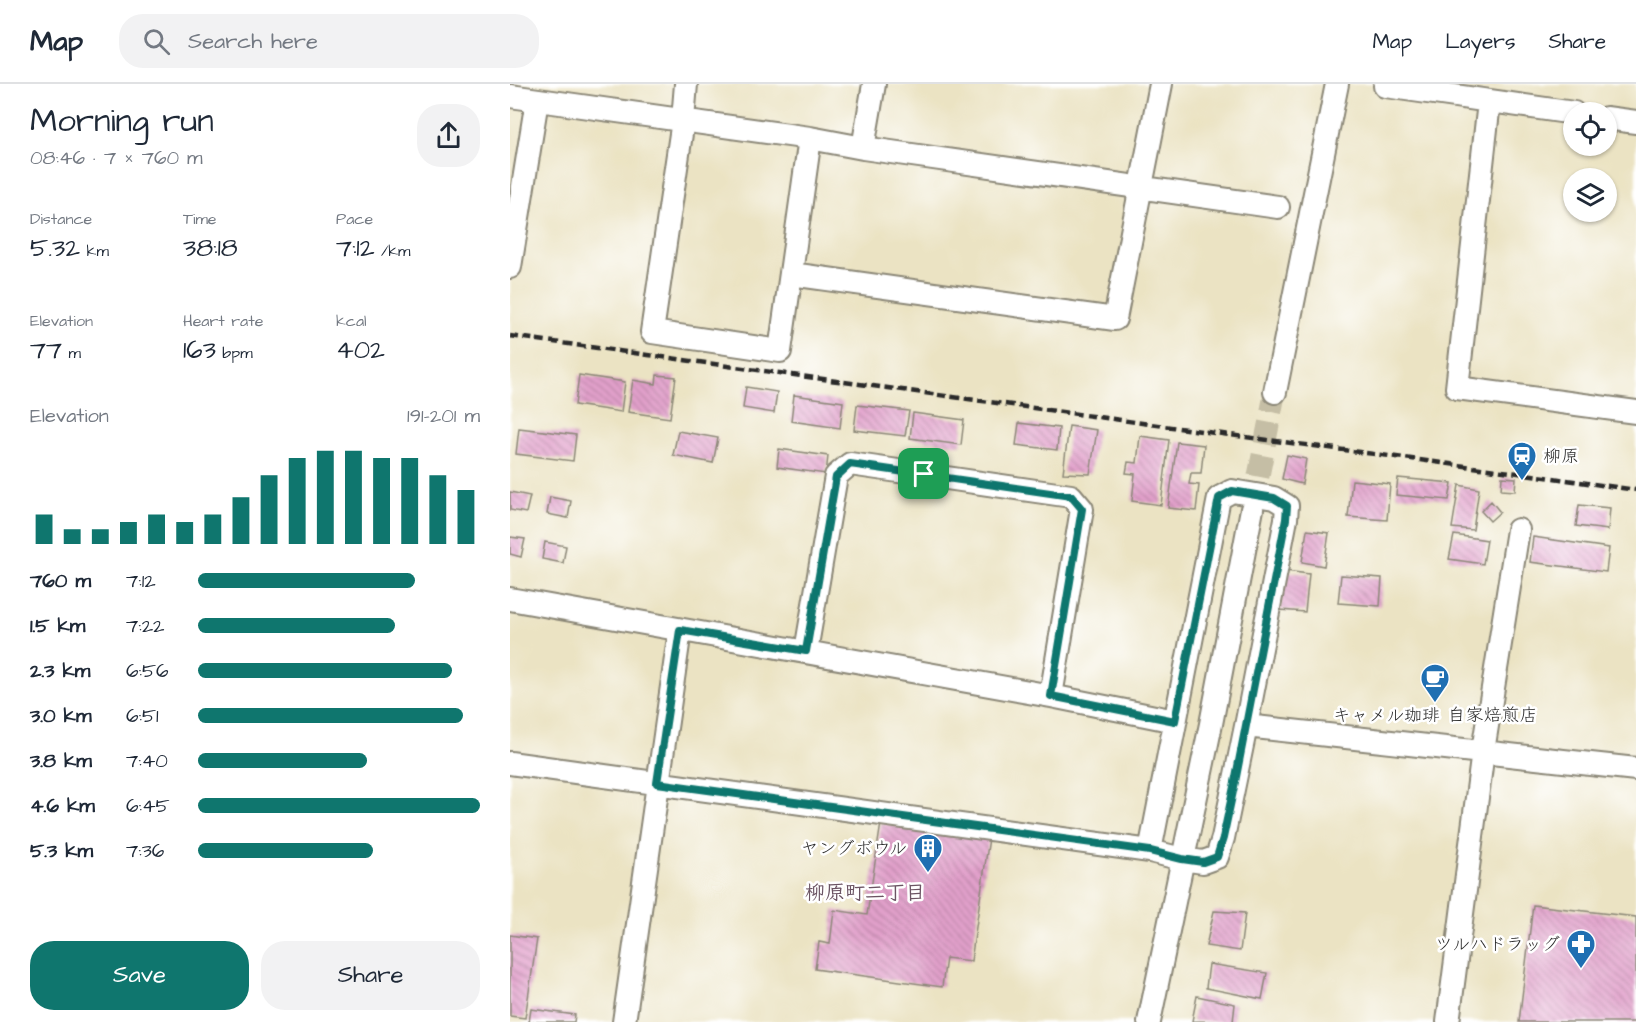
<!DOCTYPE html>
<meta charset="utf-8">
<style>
body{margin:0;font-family:"Architects Daughter","Klee One",sans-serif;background:#f2f2f3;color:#1f2937;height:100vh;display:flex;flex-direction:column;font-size:22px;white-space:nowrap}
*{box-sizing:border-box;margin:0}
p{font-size:20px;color:#747a83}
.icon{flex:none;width:33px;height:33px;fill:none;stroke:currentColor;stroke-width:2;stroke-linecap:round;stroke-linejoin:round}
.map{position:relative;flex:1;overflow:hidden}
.side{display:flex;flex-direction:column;background:#fff;width:510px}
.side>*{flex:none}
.fabs{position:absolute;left:1053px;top:18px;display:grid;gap:12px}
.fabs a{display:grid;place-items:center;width:54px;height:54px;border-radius:50%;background:#fff;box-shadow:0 2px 4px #0004;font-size:30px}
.pin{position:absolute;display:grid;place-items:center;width:51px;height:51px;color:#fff;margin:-26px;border-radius:12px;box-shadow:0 3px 9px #0006}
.round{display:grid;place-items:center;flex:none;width:63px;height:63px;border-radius:24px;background:#f2f2f3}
.summary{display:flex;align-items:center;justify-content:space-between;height:102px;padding:0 30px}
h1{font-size:33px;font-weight:600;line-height:45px}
.metrics{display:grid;grid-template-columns:repeat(3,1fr);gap:9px;height:102px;padding:6px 30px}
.metrics div{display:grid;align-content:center}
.metrics b{font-size:26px;font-weight:600}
.metrics small{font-size:16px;font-weight:400}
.metrics p{font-size:16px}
.chart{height:168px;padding:12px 30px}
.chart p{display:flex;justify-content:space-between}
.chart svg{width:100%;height:108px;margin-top:6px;stroke:#0f766e;stroke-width:6}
.cta{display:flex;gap:12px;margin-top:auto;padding:12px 30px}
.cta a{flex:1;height:69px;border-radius:24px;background:#0f766e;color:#fff;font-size:24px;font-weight:600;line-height:69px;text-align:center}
.cta a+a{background:#f2f2f3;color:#1f2937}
ul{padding:0 30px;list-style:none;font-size:20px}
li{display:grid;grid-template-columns:96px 72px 1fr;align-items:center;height:45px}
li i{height:15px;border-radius:8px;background:#0f766e}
header{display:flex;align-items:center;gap:36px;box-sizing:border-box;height:84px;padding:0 30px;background:#fff;border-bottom:2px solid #e0e1e3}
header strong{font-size:28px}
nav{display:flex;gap:33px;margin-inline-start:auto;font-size:21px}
.search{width:420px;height:54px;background:#f2f2f3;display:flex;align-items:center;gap:15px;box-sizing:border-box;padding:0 21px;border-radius:24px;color:#747a83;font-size:22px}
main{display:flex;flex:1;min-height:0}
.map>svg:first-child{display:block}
.building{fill:url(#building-back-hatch)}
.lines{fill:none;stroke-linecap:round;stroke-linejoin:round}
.minor-tunnel{stroke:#c5bea5;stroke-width:22;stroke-dasharray:22 11;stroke-linecap:butt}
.minor-casing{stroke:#8b8777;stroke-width:26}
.minor{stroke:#fff;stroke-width:22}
.rail{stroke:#2b2b2b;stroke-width:4.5;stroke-dasharray:9 4.5;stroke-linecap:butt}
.route-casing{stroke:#fff;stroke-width:12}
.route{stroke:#0f766e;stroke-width:8}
.labels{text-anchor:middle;stroke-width:5;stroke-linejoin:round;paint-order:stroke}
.poi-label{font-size:18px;fill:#2b2b2b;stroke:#fff;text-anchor:end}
.neighbourhood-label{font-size:20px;font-weight:bold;fill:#6b5463;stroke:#fff}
</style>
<header>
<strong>Map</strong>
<div class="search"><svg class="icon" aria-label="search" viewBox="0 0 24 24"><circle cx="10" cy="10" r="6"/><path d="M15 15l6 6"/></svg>Search here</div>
<nav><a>Map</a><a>Layers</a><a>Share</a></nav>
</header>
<main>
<section class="side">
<div class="summary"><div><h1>Morning run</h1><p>08:46 · 7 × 760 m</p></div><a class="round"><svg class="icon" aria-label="share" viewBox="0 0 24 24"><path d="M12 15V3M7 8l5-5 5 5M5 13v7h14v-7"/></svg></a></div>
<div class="metrics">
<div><p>Distance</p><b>5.32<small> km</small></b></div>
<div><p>Time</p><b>38:18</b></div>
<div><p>Pace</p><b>7:12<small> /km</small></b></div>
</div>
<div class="metrics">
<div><p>Elevation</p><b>77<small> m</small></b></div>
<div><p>Heart rate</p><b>163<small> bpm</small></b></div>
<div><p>kcal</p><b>402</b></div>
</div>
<div class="chart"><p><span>Elevation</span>191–201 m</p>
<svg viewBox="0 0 160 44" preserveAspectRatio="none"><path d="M5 44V32M15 44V38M25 44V38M35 44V35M45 44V32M55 44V35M65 44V32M75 44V25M85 44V16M95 44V9M105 44V6M115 44V6M125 44V9M135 44V9M145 44V16M155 44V22"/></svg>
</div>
<ul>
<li><b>760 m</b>7:12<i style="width:77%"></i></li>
<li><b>1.5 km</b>7:22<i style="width:70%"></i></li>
<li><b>2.3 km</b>6:56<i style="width:90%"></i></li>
<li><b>3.0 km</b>6:51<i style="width:94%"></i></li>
<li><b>3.8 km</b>7:40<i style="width:60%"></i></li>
<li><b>4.6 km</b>6:45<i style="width:100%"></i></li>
<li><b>5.3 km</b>7:36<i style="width:62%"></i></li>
</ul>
<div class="cta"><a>Save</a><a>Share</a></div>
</section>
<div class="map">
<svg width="1126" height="938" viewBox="0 0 1126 938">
<defs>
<pattern id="building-back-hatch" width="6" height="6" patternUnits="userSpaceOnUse" patternTransform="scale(1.5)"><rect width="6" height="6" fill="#e2a0cb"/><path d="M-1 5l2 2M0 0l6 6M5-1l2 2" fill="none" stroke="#b783a5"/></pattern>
</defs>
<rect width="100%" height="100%" fill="#fff"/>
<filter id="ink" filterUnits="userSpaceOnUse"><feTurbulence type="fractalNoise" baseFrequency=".0167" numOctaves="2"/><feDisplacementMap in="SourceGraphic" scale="12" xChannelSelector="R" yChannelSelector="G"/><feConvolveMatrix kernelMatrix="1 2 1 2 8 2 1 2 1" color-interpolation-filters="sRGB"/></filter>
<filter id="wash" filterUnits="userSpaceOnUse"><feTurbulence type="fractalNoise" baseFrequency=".008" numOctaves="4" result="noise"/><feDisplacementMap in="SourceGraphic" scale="24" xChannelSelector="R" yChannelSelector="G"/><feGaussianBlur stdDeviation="1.35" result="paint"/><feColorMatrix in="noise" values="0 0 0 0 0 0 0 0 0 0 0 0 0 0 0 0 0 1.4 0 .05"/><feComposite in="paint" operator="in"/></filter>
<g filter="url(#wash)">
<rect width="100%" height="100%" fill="#ebe3c3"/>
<g id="blocks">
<path class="building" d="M69 291 115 298 111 328 65 321Z
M147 291 166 293 160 334 118 328 123 296 146 300Z
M236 303 267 308 264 329 233 324Z
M284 311 333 318 330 344 281 337Z
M347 321 399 327 395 352 344 346Z
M403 329 454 336 451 361 400 354Z
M509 339 549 344 547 366 506 361Z
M559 342 587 346 580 390 553 389Z
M9 344 66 351 63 377 6 370Z
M168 347 208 354 203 379 163 371Z
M630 352 659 356 651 421 622 417 625 390 616 389 618 378 627 379Z
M667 358 694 361 691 389H681L679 400 689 401 686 427 658 424Z
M269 365 318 372 316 390 267 383Z
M777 371 796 375 792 400 772 395Z
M992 393 1006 394 1005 407 991 406Z
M888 394 942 399 939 416 886 411Z
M842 396 880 400 877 436 838 433Z
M949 401 969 405 963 446 942 444Z
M0 408 20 412 16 429 0 426Z
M40 413 61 417 58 434 37 430Z
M981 417 990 428 980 437 971 427Z
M1069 421 1100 424 1098 446 1066 442Z
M797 446 819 449 814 482 792 478Z
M944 451 977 456 973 480 939 475Z
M0 453 15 455 11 473 0 470Z
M1023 453 1099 464 1096 488 1020 478Z
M35 458 56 462 53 479 32 475Z
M775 487 799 490 795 528 770 526Z
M831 491 872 494 870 522 828 519Z
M371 739 479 754 461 877 436 874 432 903 305 885 309 858 320 860 324 826 357 831Z
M1023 821 1126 833V938H1009Z
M704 827 735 829 730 867 696 862Z
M0 851 27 855 15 934 0 932Z
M699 880 757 889 752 915 696 904Z
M687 912 725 920 723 938 682 937Z
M21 925 65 931 64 938H19Z"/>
</g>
</g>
<g filter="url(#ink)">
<use href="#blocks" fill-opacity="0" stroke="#8b8777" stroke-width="1.5"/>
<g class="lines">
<path class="minor-tunnel" d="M742 425 765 308"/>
<g class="minor-casing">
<path id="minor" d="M176 0 173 36 142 248 270 267 300 54
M875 2 1064 29
M0 12 300 54 353 64 768 123
M979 18 947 304 1126 328
M1096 34 1126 38
M353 64 364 0
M0 183 27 16
M281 190 605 235 651 0
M765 308 827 0
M0 515 541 612 665 637
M296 567 326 392 340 380 561 412 572 425 541 612
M736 642 1126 685
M0 679 640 767 672 775 693 778 707 773 713 754 736 642 776 435 777 422 764 414 722 407 709 414 640 767
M114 938 170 546
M639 938 701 640 742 425
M938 938 973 667 1008 446"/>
</g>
<use href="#minor" class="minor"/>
<path class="rail" d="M0 252 705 349 1008 389 1126 406"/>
</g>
</g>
<g class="lines" filter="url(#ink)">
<g class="route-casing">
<path id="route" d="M340 380 561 412 572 425 541 612 665 637 709 414 722 407 764 414 777 422 776 435 725 698 713 754 707 773 693 778 672 775 640 767 147 699 170 546 296 567 326 393Z"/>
</g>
<use href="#route" class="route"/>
</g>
<defs>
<g id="station-pin" transform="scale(1.5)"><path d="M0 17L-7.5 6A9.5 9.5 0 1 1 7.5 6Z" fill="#1f6fb2" stroke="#fff"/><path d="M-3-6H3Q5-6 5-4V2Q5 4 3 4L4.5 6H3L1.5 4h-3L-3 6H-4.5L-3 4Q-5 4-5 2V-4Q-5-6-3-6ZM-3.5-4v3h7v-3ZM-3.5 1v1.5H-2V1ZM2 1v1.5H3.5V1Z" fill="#fff"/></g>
<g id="cafe-pin" transform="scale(1.5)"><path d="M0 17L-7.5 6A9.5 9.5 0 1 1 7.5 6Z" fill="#1f6fb2" stroke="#fff"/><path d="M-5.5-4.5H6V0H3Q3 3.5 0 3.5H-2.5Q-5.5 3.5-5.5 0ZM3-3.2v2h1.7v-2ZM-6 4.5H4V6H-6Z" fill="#fff"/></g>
<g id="building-pin" transform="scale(1.5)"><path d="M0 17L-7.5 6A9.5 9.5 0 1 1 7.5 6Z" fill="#1f6fb2" stroke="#fff"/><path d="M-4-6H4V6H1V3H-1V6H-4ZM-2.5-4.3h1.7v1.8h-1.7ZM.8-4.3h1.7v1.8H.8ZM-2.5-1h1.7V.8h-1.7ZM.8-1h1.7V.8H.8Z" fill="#fff"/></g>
<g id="pharmacy-pin" transform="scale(1.5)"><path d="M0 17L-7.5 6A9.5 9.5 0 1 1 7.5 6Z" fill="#1f6fb2" stroke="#fff"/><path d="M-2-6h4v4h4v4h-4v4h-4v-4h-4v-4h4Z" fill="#fff"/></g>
</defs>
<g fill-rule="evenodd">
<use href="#station-pin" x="1012" y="372"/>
<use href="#cafe-pin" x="925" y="594"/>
<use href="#building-pin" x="418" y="764"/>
<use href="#pharmacy-pin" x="1071" y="860"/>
</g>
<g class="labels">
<g class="poi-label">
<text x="1033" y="378" text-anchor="start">柳原</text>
<text x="925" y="637" text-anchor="middle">キャメル珈琲 自家焙煎店</text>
<text x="397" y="770">ヤングボウル</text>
<text x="1050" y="866">ツルハドラッグ</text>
</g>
<g class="neighbourhood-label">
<text x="355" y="815">柳原町二丁目</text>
</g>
</g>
</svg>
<div class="fabs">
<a><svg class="icon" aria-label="locate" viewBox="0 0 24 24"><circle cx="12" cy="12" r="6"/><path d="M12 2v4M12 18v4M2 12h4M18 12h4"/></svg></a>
<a><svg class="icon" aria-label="layers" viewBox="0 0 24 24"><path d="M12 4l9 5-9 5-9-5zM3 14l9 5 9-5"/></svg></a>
</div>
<div class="pin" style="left:414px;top:390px;background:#1e9e55"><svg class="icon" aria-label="arrive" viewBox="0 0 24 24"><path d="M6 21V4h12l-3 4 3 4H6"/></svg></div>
</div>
</main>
